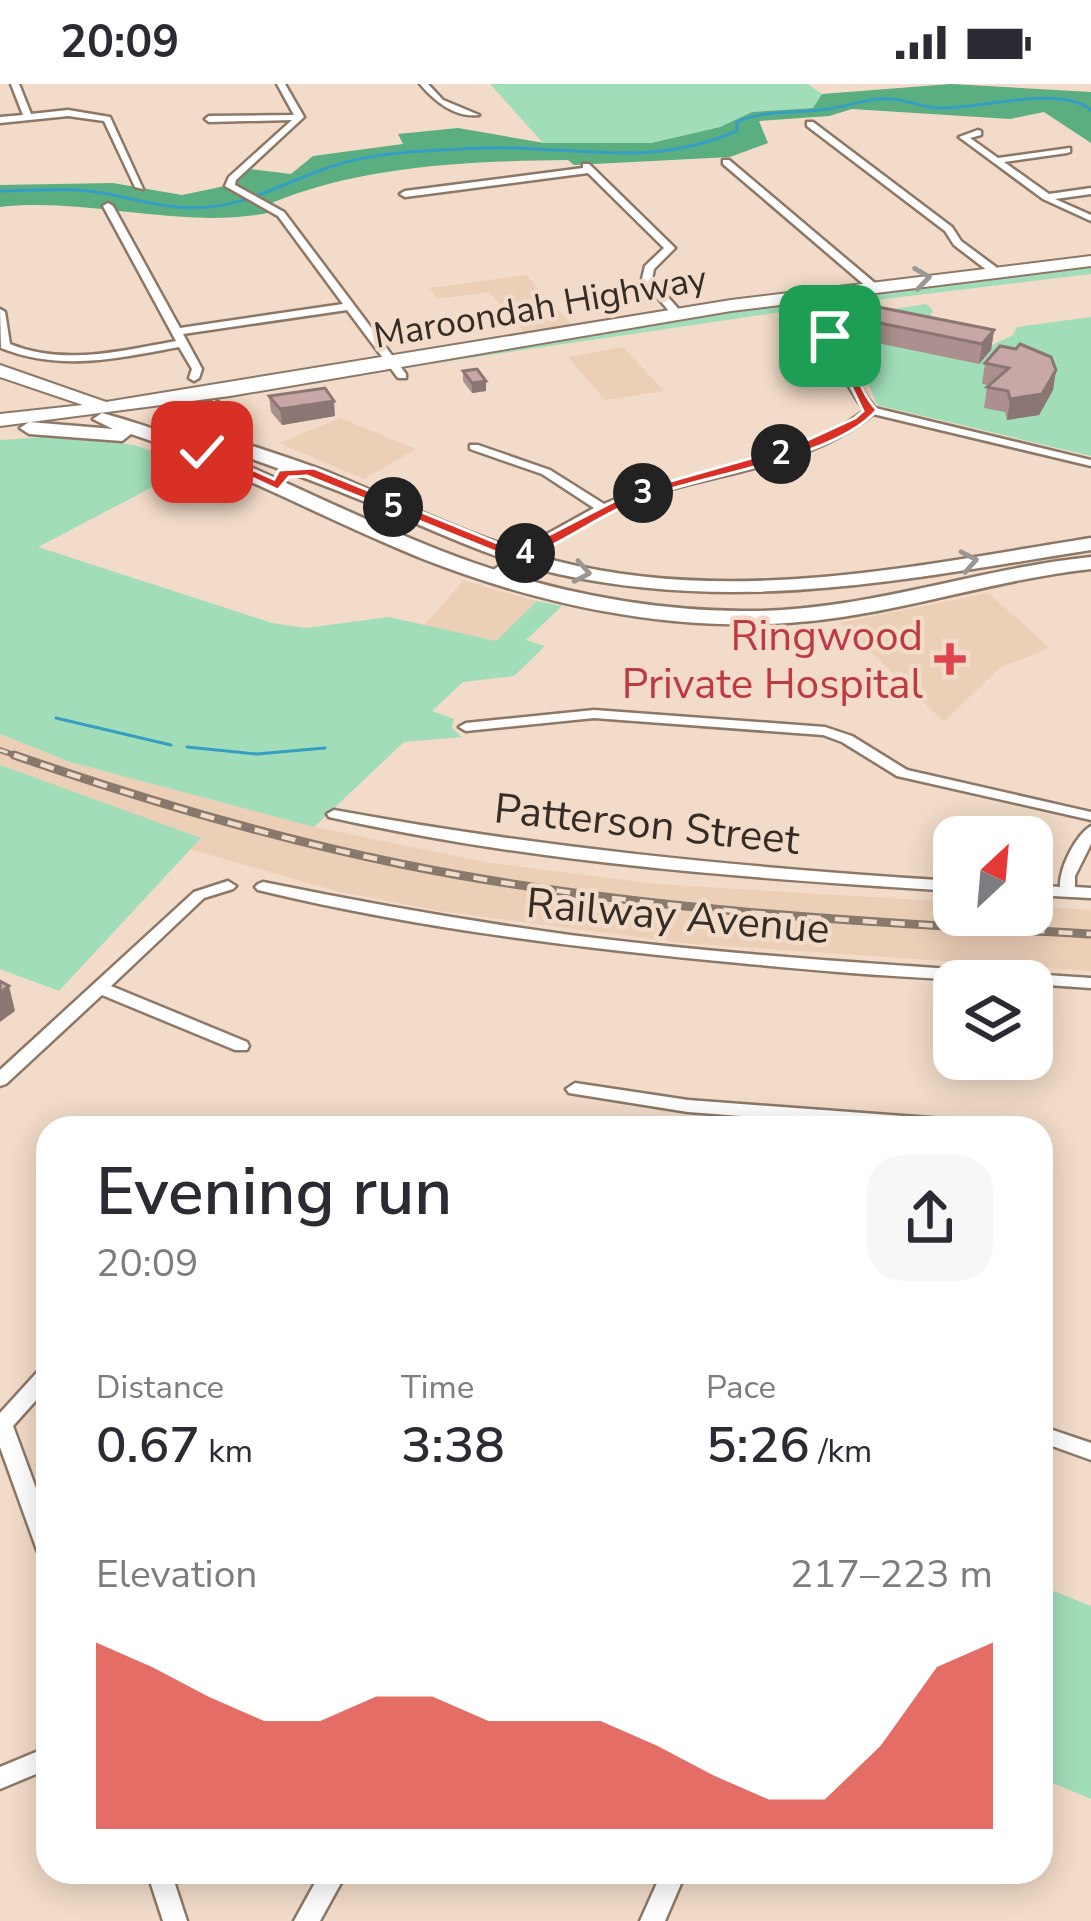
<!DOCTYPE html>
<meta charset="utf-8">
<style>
body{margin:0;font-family:"Nunito Sans",sans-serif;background:#f7f7f7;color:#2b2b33;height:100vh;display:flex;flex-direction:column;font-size:45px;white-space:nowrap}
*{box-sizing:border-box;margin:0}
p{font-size:39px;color:#7c7c81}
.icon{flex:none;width:66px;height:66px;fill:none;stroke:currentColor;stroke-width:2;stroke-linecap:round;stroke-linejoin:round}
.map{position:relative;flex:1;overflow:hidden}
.details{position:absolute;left:36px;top:1032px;width:1017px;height:768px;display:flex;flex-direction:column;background:#fff;border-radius:36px;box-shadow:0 6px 30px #0003}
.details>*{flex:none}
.needle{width:78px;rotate:26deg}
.buttons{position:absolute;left:933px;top:732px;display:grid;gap:24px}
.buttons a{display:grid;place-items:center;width:120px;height:120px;border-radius:24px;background:#fff;box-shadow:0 6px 30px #0003;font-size:60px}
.pin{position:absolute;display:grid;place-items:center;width:102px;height:102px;color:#fff;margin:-51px;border-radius:24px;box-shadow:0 6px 18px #0006}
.km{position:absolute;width:60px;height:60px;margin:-30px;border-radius:50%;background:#222;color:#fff;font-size:33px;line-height:60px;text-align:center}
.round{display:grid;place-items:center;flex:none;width:126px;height:126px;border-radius:36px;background:#f7f7f7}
.head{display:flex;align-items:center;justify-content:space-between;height:204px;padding:0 60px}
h1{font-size:66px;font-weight:600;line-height:90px}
.metrics{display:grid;grid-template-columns:repeat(3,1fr);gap:18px;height:204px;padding:12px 60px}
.metrics div{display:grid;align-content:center}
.metrics b{font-size:51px;font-weight:600}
.metrics small{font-size:33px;font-weight:400}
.metrics p{font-size:33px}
.chart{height:336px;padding:24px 60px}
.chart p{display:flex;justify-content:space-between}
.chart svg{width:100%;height:216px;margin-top:12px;fill:#d93025;opacity:.7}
.status{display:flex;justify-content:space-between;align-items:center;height:84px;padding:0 60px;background:#fff;direction:ltr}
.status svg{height:33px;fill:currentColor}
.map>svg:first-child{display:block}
.built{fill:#eccfb7}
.green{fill:#a2ddb9}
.forest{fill:#5bae80}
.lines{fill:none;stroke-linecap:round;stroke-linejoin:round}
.stream{stroke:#359ec2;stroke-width:3}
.street-casing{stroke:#8d7867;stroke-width:5}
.primary-casing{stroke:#8d7867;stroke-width:5}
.highway-casing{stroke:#8d7867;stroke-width:4}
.street{fill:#fff;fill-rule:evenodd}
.primary{fill:#fff;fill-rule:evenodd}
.highway{fill:#fff;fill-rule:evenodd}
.rail-far1-casing{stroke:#88796c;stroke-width:6}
.rail-casing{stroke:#88796c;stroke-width:9}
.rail-far1{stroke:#f2dbc8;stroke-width:3;stroke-dasharray:8;stroke-linecap:butt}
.rail{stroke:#f2dbc8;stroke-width:4.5;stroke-dasharray:14;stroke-linecap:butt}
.wall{fill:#ab908f}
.shaded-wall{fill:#8b7674}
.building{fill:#c7a8a6;stroke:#8b7674;stroke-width:3}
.oneway{stroke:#9a9692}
.route{fill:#d93025;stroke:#fff;stroke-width:3}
.health-dot{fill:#e0444e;stroke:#f2dbc8;stroke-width:4.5}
.labels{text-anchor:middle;stroke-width:9;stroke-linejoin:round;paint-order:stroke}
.far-street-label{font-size:36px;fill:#352c25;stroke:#f2dbc8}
.health-label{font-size:42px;fill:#be3a42;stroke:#f2dbc8;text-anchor:end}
.street-label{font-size:42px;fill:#352c25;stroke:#f2dbc8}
</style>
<div class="status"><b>20:09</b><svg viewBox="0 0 49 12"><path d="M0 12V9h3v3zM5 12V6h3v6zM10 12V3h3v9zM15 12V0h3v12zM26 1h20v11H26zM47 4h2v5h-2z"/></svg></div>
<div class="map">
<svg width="1091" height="1837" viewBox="0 0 1091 1837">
<rect width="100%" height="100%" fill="#f2dbc8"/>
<path class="built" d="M526 191 571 240 526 250 489 208 438 215 429 204Z
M623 263 664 307 605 316 568 273Z
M340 334 416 365 364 395 279 359Z
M464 496 492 505 537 517 496 557 424 542Z
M988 509 1050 564 999 584 944 638 840 539Z
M0 650 70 678 314 743 490 779 656 800 954 818V831H1032V822L1091 826V887L683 859 440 827 336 807 189 765 200 755 0 681Z"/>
<path class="green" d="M490 0H808L822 10 813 24 752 28 720 43 651 59 549 60 542 58Z
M1091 179V190L802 225 415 282C640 240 864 203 1091 179Z
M926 220 933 226 926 244 992 261 1013 251 1017 243 1091 233V372L877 321 852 258 827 235Z
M59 352 134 361 210 386H185L38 463 272 539 306 544 389 533 496 557 537 517 562 522 526 556 545 562 514 592 463 598 432 627 454 635 452 644 462 653 404 658 314 743 70 678 0 650V356Z
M0 681 201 754 59 907 0 885Z
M1041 1502 1091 1522V1715L1041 1694Z"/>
<path class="forest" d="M951 0 1091 8V59L1044 28 1010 35 852 25 829 32 759 37 768 59 730 73 574 81 568 76C470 77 361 81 269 120L235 101 249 85 291 90 313 72 403 60 398 50 458 44 544 59H651L720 43 752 28 813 24 822 10Z
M113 99 182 111 225 102 273 128C183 147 90 113 0 123V101Z"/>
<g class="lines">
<path class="stream" d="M0 107C32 107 69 103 101 109 139 115 168 127 209 123 257 118 293 94 339 80 383 67 438 66 484 64 578 61 645 86 737 47V38C766 25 797 30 828 25 848 22 872 13 892 15 907 16 922 23 937 24 977 26 1059 0 1091 26
M56 634 171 661
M187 663 257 670 325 664"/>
<g class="street-casing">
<path id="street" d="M11 0H19L31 30 68 26 110 33 143 105 135 103 104 37 68 32 0 39V33L23 31Z
M277 0H285L304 33 236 96 235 101 284 128 406 290V294H398L347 226 183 250 202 285 199 294 194 297 189 294 192 285 179 263C119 274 61 288 1 264L0 225 5 228 10 260C64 282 121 267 176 257L103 122 108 119 113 122 180 244 343 220 278 132 225 102 229 93 292 36 209 38 205 35 209 32 294 31Z
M420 0H428L443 16 479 31C456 34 435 18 420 0Z
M807 38H813L952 143 961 157 996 183V187H988L954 161 945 147 807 42Z
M978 46 981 47V51L970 54 998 74 1070 64V68L1067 69 1004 78 1049 110 1091 104V110L1055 115 1091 131V137L1043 115 959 53Z
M723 76H729L876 200V204H868L723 80Z
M583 80H589L675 164 654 185 652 195 682 229V233H674L642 195 645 182 664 164 588 89 405 113 400 110 405 107 583 84Z
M799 227C851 248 843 287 875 324L1091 376V382L873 330C809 383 718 388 641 414 589 432 541 461 497 495H489V489L540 454 594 424 542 390 470 365V361H478L550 386 604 420C688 384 792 385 865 326 834 290 843 257 795 232L794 230Z
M594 626 825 643 852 652 907 686 1091 728V736L897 692 842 658 823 651 594 634 466 647 459 643 466 639Z
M334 726C539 764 746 784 954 797V807C745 794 533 779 329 733L327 730Z
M1091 742V760L1075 792V803L1091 804V814L1032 811V801L1060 803C1059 784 1076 751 1091 742Z
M228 797 236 802 233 805 204 814 111 902 247 958 249 962 247 966H235L102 911 6 1000 0 1002V986L194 808Z
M263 798C365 819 467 837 570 851 743 873 917 883 1091 894V904L1032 900V897C934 897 836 888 739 879 577 864 415 844 258 806L255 803 258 800Z
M575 999 688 1016 984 1038 990 1040 993 1044H901L688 1028 569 1009 566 1005Z
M48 1282V1303L13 1342 48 1437V1475L40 1472 37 1466 0 1363V1329L41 1284Z
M1041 1342 1091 1359V1376L1041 1358Z
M48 1663V1685L0 1705V1683Z
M147 1788H171L187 1837H163Z
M321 1788H347L320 1837H294Z
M662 1788H686L665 1837H640Z"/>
</g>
<g class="primary-casing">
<path id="primary" d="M214 316 223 321 220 325 186 348H172V340Z
M102 329C220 361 327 422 439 466 535 504 638 526 741 527 861 529 973 485 1091 473V485C989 496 890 533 787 539 664 547 538 520 423 475 325 435 232 384 131 350L122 357 29 350 20 344 29 338 113 345 93 335Z
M200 349H214C254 363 295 375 335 391 407 421 480 457 556 477 733 522 915 482 1091 454V466C908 495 744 530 558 490 490 475 427 443 363 417 309 394 255 376 200 357Z"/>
</g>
<g class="highway-casing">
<path id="highway" d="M1091 172V182L731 227 230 312 0 342V330L83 321 0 293V281L106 318 731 216Z"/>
</g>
<use href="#street" class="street"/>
<use href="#primary" class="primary"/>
<use href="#highway" class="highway"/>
<g class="rail-far1-casing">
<path id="rail-far1" d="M0 666 23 674"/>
</g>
<g class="rail-casing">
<path id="rail" d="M14 671C141 715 268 753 401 780 627 826 860 838 1091 850"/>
</g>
<use href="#rail-far1" class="rail-far1"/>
<use href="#rail" class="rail"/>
</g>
<path class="wall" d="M865 236 994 246 991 266 979 280 863 256Z
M985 279 1056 286 1053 306 1039 331 1007 336 1005 328 984 324 987 303 989 301 982 300Z
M463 287 486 307 472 309 463 297Z
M269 312 335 332 282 341 271 328Z"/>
<path class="shaded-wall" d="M994 246 991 266 979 280 982 260Z
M1056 286 1053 306 1039 331 1007 336 1010 315Z
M486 297V307L472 309V299Z
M334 317 335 332 282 341 280 325Z
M9 902 15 927 0 938V909Z"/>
<path class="building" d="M878 223 994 246 982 260 865 236Z
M1020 260 1051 273 1056 286 1042 310 1010 315 1008 307 987 303 1009 284 985 279 1000 262 1016 265Z
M477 285 486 297 472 299 463 287Z
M325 304 334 317 280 325 269 312Z
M0 897 9 902 0 909Z"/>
<defs><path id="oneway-chevron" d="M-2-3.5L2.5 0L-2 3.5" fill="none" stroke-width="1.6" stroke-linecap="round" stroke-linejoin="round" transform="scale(3)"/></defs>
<g class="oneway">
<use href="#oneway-chevron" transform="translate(922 194) rotate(-8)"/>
<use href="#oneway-chevron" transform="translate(969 477) rotate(-11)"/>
<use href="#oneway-chevron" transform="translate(582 488) rotate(10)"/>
</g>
<path class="route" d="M826 250H835C853 273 857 305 877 326 835 375 705 390 643 414 600 430 562 461 518 477L307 392 289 393 278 406 195 368 206 365 274 395 279 386 314 384 517 467 632 408 794 362 855 334 863 327Z"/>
<path class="health-dot" d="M944 557h12v12h12v12h-12v12h-12v-12h-12v-12h12z"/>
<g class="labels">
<g class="far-street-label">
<text transform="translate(540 222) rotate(-10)" y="13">Maroondah Highway</text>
</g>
<g class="health-label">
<text x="923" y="566">Ringwood<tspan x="923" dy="48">Private Hospital</tspan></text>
</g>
<g class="street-label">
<text transform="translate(647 739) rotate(6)" y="15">Patterson Street</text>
<text transform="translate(678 831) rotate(5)" y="15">Railway Avenue</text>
</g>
</g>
</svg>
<div class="buttons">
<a><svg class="needle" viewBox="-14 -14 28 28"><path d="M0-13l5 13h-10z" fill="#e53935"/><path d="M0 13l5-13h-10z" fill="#7c7c81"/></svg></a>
<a><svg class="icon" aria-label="layers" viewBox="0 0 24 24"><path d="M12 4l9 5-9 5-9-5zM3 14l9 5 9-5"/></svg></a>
</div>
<div class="pin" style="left:830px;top:252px;background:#1e9e55"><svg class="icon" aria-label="arrive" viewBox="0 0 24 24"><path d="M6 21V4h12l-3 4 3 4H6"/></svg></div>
<div class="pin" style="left:202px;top:368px;background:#d93025"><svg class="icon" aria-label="check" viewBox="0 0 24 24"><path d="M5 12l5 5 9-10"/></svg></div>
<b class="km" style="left:781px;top:370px">2</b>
<b class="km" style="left:643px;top:409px">3</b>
<b class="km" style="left:525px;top:469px">4</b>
<b class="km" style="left:393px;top:423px">5</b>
<section class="details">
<div class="head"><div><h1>Evening run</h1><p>20:09</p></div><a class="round"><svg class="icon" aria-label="share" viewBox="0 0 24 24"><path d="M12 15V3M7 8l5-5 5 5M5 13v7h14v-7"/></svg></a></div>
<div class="metrics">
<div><p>Distance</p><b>0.67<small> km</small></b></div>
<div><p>Time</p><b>3:38</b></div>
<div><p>Pace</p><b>5:26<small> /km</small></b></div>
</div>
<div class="chart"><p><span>Elevation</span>217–223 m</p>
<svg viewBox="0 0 160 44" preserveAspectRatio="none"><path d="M0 44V6L10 11L20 17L30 22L40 22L50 17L60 17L70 22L80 22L90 22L100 27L110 33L120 38L130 38L140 27L150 11L160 6V44z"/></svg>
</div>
</section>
</div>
